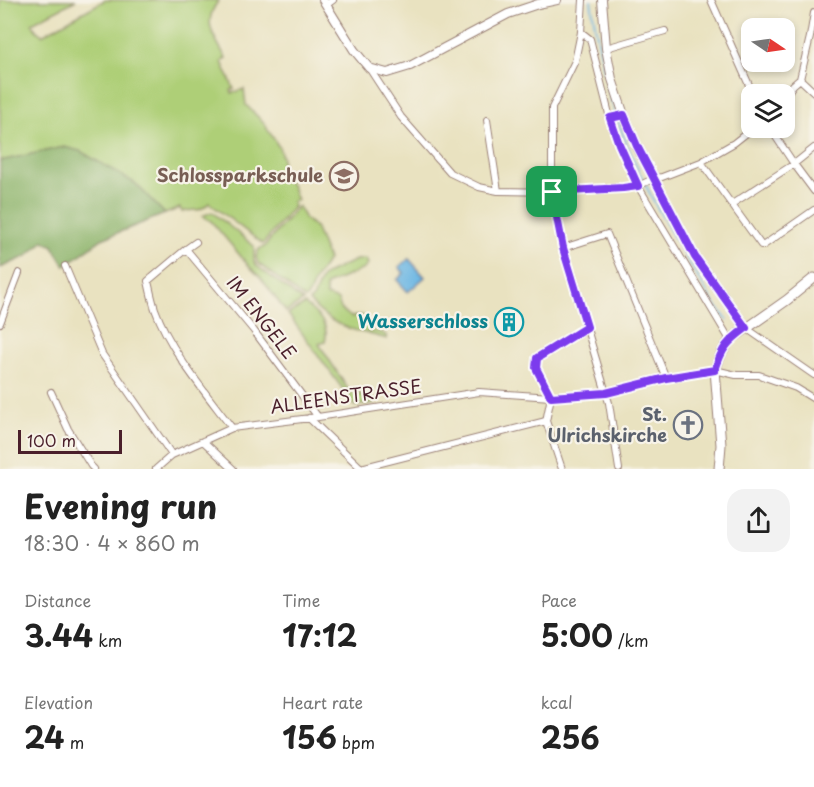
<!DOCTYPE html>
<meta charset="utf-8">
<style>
body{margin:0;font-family:"Playpen Sans",sans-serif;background:#f2f2f2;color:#222;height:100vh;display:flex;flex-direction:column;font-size:22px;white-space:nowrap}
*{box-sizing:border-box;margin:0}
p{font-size:20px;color:#767676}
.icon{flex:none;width:33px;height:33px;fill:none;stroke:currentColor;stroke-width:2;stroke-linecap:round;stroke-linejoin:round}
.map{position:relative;height:469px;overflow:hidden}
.side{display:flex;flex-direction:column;background:#fff;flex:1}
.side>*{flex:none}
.needle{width:39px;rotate:103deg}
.controls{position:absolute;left:741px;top:18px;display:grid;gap:12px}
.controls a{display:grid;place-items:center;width:54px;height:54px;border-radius:12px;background:#fff;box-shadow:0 3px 9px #0003;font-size:30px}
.scale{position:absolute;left:18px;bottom:15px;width:104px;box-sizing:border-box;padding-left:6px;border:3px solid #4a1f2b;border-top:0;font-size:16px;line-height:21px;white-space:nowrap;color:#4a1f2b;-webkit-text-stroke:4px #f7f3e8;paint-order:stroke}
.pin{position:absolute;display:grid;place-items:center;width:51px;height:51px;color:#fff;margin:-26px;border-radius:12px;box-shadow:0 3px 9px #0006}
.round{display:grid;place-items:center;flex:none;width:63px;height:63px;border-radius:18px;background:#f2f2f2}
.head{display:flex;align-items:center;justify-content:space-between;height:102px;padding:0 24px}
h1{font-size:33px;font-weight:700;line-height:45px}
.figures{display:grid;grid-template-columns:repeat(3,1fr);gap:9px;height:102px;padding:6px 24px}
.figures div{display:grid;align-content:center}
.figures b{font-size:30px;font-weight:700}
.figures small{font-size:16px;font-weight:400}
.figures p{font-size:16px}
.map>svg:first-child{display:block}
.green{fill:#aecf77;stroke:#7c7751;stroke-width:1.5}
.forest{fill:#8ab268;stroke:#6a684a;stroke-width:1.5}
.water{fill:#6ab6e3;stroke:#5a6a87;stroke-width:1.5}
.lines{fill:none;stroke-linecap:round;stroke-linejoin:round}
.stream{stroke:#6ab6e3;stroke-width:2}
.minor-casing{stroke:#9a8076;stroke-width:8}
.tertiary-casing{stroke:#9a8076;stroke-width:10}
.secondary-casing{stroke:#9a8076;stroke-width:11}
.minor{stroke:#fff;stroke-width:6}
.tertiary{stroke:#fff;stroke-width:8}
.secondary{stroke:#fff;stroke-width:9}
.route-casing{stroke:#fff;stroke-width:12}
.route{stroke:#7c3aed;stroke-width:8}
.labels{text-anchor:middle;stroke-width:4.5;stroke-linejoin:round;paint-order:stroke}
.education-label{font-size:18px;font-weight:bold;fill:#785e54;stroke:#f7f3e8;text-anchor:end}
.street-label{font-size:18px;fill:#4a1f2b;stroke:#f7f3e8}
.culture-label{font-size:18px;font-weight:bold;fill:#0d838f;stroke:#f7f3e8;text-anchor:end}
.worship-label{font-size:18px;font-weight:bold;fill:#5b616d;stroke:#f7f3e8;text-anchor:end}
</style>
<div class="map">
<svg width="814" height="469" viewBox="0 0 814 469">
<rect width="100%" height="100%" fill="#f7f3e8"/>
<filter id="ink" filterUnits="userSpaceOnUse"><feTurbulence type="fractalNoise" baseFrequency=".0167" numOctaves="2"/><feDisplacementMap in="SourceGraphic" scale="12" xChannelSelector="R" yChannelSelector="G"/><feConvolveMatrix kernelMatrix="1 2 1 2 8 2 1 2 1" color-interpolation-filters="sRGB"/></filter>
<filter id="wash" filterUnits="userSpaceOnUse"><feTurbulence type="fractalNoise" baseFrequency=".008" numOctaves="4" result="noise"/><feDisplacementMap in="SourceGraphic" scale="24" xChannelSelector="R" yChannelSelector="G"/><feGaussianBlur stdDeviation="1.35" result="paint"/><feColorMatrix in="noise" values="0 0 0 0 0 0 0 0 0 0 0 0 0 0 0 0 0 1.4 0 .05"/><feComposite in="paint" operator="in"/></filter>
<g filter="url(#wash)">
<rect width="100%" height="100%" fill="#e9e2c0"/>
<path class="green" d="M0 0H76L32 23 36 30 42 35 105 0H219C201 23 214 36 226 58L222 62 234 89 231 90 232 93 244 89 246 105 263 122 279 147 282 157V168L291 185 297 200 292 202 294 206 263 244 209 203C199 214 193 208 182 212L180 208 165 214 135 183 64 147 0 161Z
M298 206 305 219 315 227 328 259C324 268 322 269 317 276 312 284 312 293 305 299L258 263 256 257 259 249 264 247Z
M212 212 254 246V261L257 266 303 301 286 312 261 278 249 266 211 221 202 216Z
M366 259 368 264 364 269 326 285V296L338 300 341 309 351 317 362 315 370 324 368 331C375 330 380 331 386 335L387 339C352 329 335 329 309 301L313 298 322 277 328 273 356 260Z
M305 304C317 315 330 323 325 342L319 344 351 394 359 393 364 397H370L375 403 355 406 288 314Z"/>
<path class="forest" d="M64 147 80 151 135 183 165 214 102 239 65 266 53 246 44 241 27 256 0 268V161Z"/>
<path class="water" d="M409 259 425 277 408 292 397 280 404 273 399 267Z"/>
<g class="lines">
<path class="stream" d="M591 0C593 18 597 36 601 54 605 74 609 94 615 112 637 181 678 243 714 304L727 320"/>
</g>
</g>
<g filter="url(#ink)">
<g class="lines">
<g class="minor-casing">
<path id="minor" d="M583 0 581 32 575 61 552 108V192L563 248 609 403 619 469
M711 0 753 94
M326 5 333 0
M581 32 590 39 610 118 619 144 638 186 730 340
M606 48 665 31
M369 68 401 117 450 173 479 187 498 191 552 192 623 188 638 186 655 178 662 177 701 162 734 143 753 128
M800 79 814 92
M784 98 793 85 800 79 810 37 814 13
M487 120 498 191
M770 128 794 164 814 191
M701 162 761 245H764L814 210
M732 204 794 164 814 148
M196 242 186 249 254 331 318 417
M563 248 607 234 666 378
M186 249 148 281C150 290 152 300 155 309 170 351 205 392 232 428
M65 266 102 354 172 455
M0 323 19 273
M746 328 814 375
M51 392 68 429 91 466 94 469
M551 397 536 367V358L587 327
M551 397 546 421 562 469
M309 418 362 469
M203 441 233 469
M361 468 546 421
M156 469 172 455 232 428 318 417 479 392 551 397 606 393 666 378 715 370 736 375H759L796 388 814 399"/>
</g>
<g class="tertiary-casing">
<path id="tertiary" d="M323 0 354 50 369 68 387 73 410 66 508 14 538 4 557 0
M602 0 606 48 612 79 624 115 637 146 695 257 746 328"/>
</g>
<g class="secondary-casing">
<path id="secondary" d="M719 469 721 445 715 370 721 354 730 340 787 300 814 278"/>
</g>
<use href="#minor" class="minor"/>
<use href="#tertiary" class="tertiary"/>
<use href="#secondary" class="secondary"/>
</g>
</g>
<g class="lines" filter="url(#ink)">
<g class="route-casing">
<path id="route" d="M624 115 637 146 695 257 746 328C727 342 722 348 715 370L666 378 606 393 551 397 536 368 537 358 587 327 563 248 552 192 623 188 638 186 619 144 610 118Z"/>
</g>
<use href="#route" class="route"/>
</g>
<defs>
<g id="school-ring" transform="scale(1.5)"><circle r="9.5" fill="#f7f3e8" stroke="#8d6e63" stroke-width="1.5"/><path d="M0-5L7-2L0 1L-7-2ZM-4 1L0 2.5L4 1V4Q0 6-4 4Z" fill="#8d6e63"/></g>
<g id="building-ring" transform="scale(1.5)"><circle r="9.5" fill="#f7f3e8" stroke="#0f9aa8" stroke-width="1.5"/><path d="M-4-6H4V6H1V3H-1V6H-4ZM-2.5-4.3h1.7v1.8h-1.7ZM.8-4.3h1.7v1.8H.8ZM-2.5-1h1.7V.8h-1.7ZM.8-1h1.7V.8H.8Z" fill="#0f9aa8"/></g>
<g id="church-ring" transform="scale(1.5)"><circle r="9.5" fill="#f7f3e8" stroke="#6b7280" stroke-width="1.5"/><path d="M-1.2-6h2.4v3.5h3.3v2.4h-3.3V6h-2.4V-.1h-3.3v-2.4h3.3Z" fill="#6b7280"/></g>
</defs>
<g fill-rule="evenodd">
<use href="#school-ring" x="344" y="176"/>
<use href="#building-ring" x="509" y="322"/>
<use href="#church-ring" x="688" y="425"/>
</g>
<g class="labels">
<g class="education-label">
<text x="323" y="182">Schlossparkschule</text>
</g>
<g class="street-label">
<text transform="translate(261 318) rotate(52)" y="6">IM ENGELE</text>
<text transform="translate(346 397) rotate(-8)" y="6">ALLEENSTRASSE</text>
</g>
<g class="culture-label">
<text x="488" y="328">Wasserschloss</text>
</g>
<g class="worship-label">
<text x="667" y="421">St.<tspan x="667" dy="21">Ulrichskirche</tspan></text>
</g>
</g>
</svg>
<div class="controls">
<a><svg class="needle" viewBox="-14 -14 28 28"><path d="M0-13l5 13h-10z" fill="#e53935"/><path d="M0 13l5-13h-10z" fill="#767676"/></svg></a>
<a><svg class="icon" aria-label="layers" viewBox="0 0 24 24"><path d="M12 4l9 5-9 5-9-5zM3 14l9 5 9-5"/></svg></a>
</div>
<div class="scale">100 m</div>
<div class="pin" style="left:552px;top:192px;background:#1e9e55"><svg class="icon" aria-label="arrive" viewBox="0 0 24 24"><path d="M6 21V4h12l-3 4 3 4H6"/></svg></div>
</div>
<section class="side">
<div class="head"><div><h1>Evening run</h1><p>18:30 · 4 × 860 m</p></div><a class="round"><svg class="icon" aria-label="share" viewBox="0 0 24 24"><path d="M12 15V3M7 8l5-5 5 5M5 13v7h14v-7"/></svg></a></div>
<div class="figures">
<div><p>Distance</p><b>3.44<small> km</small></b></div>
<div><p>Time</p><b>17:12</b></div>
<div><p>Pace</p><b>5:00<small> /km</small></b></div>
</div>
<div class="figures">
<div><p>Elevation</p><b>24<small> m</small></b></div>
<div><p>Heart rate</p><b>156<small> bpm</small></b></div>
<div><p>kcal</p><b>256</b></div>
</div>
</section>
